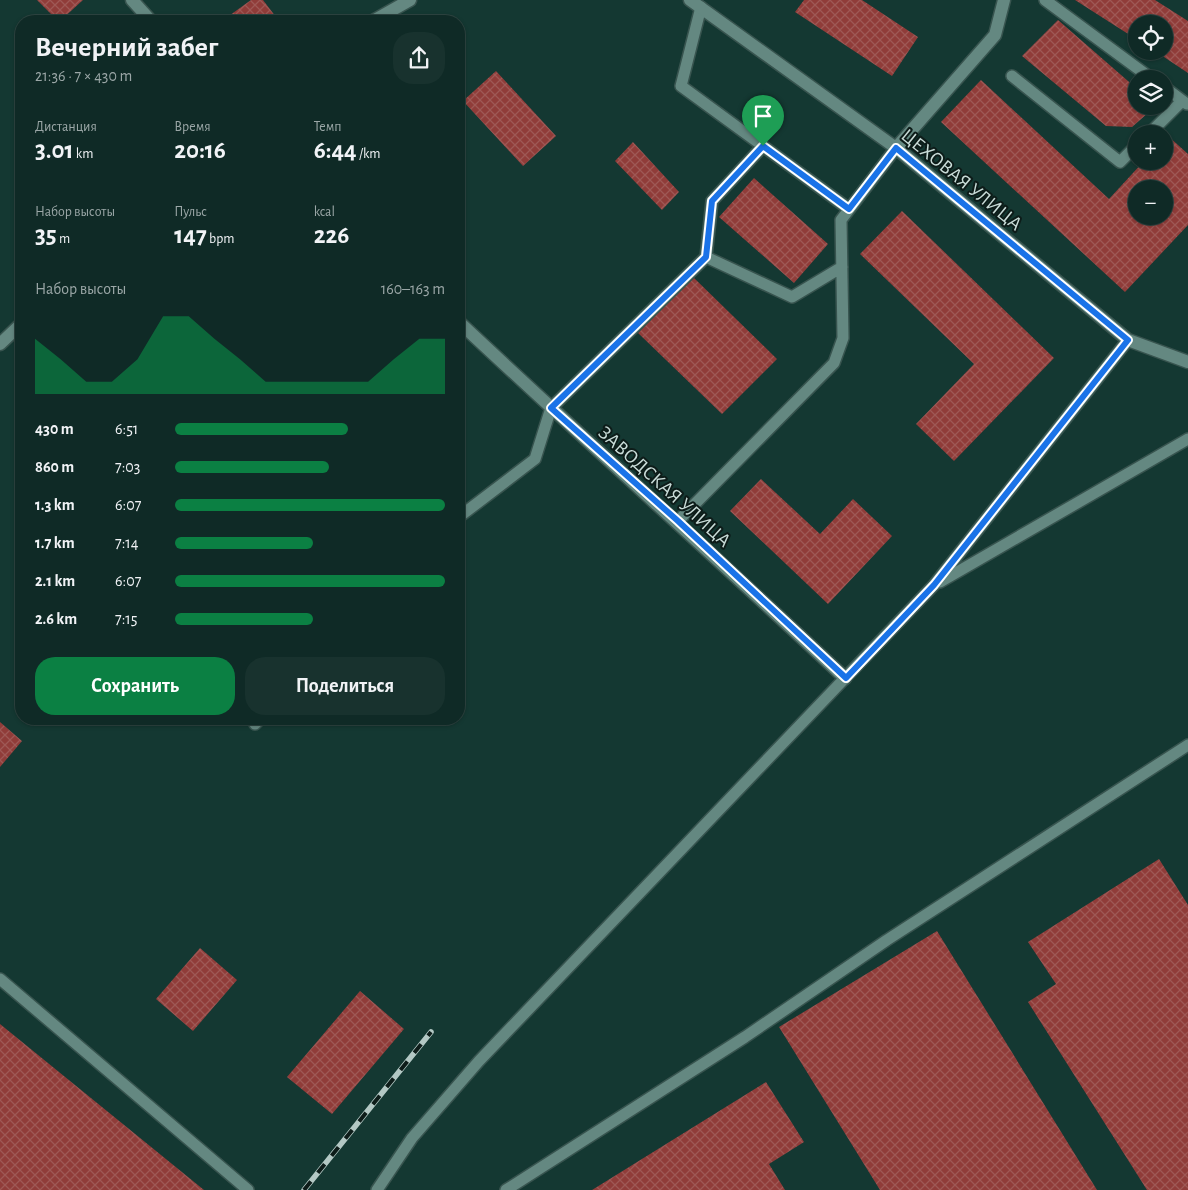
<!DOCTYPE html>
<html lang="ru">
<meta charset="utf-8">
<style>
body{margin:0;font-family:"Alegreya Sans",sans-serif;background:#18322e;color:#f1f3f6;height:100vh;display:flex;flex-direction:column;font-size:19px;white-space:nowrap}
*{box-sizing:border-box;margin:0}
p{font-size:16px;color:#9ba7a7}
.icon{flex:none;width:28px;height:28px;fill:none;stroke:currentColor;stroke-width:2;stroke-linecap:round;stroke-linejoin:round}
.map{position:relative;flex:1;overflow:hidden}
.details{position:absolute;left:15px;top:15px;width:450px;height:710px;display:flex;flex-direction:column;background:#0f2a26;border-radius:20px;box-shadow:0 1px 4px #0004,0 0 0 1px #2f4643}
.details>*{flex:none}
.controls{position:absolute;left:1128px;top:15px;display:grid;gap:10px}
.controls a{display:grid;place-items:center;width:45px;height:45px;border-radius:50%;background:#0f2a26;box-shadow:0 1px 4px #0004,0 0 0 1px #2f4643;font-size:25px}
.pin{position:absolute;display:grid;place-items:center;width:42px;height:42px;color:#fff;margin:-51px -21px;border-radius:50% 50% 50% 0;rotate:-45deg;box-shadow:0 0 5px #0007}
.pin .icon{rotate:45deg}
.round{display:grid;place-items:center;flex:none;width:52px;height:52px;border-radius:20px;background:#18322e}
.headline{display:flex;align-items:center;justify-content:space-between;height:85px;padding:0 20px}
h1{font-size:28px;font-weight:600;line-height:38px}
.metrics{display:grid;grid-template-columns:repeat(3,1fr);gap:8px;height:85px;padding:5px 20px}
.metrics div{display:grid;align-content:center}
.metrics b{font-size:25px;font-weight:600}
.metrics small{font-size:14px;font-weight:400}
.metrics p{font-size:14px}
.chart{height:140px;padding:10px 20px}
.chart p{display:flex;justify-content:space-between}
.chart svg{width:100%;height:90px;margin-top:5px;fill:#0b8043;opacity:.7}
.cta{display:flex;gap:10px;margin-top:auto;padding:10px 20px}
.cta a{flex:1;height:58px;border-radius:20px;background:#0b8043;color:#fff;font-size:20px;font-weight:600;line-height:58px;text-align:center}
.cta a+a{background:#18322e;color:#f1f3f6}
ul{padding:0 20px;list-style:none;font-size:16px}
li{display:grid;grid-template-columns:80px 60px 1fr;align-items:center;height:38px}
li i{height:12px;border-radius:6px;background:#0b8043}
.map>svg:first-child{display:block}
.building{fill:url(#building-cross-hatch);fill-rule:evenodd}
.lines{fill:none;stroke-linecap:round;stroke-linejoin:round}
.service-casing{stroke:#38544f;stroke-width:14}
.minor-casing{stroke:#38544f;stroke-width:15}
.tertiary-casing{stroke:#38544f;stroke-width:15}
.service{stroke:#648881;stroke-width:11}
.minor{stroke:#648881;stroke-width:12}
.tertiary{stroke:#648881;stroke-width:12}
.rail-casing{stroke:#b3c8c4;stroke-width:5.5}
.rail{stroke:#0d1c19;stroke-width:4;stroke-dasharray:11;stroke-linecap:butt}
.route-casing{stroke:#fff;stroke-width:10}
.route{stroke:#1a73e8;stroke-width:6}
.labels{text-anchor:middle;stroke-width:4;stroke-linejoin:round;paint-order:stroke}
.street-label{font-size:20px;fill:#c9dcd8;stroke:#0d1c19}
</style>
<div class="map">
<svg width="1188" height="1190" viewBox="0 0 1188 1190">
<defs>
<pattern id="building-cross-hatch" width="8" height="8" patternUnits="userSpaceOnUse" patternTransform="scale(1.25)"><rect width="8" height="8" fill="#903c39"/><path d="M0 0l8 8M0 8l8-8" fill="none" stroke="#9e5855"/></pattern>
</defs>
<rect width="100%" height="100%" fill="#143832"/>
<path class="building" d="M37 0H83L60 21H58Z
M251 0H263L279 21H229L226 18Z
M804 0H862L918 37 892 76 795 12Z
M1075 0H1155L1188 21V73L1155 51H1164V24H1136V39Z
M1058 20 1136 88V106H1156L1132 127 1106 126 1022 56Z
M496 71 556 136 523 166 463 101Z
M981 80 1109 199 1144 161H1164V140L1168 136 1188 154V225L1125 292 941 122ZM1136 189H1164V216H1136Z
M633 142 679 192 662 210 615 161Z
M754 178 828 244 794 283 719 217Z
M902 211 1054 358 954 461 916 424 974 364 860 254Z
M693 277 777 359 722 414 638 333Z
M761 479 820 534 853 499 892 536 828 604 730 511Z
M0 722 22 741 0 767Z
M1159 859 1188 905V1190H1147L1028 1002 1056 984 1028 942Z
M937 931 1097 1190H880L779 1027Z
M200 948 237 980 193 1031 156 999Z
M360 991 404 1029 332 1114 287 1077Z
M0 1024 204 1190H0Z
M766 1082 804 1142 769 1164 785 1190H592Z"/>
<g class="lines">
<g class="service-casing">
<path id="service" d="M1045 0 1152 79
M701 7 681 86 849 209
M1012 76 1120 162 1136 146
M1164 87 1187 104
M1149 134 1182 101
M706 257 712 201 763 146
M459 517 535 459 551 408 706 257 792 297 842 267
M678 521 834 363 843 338 841 220 896 148
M940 582 1188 439
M255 724 260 719
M0 979 248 1190
M377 1190 412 1138 479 1061 934 585 1128 340
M506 1190 745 1037 887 940 1188 745"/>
</g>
<g class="minor-casing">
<path id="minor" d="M132 0 151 21
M896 148 995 35 1004 0
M459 322C587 442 718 559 845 678"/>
</g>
<g class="tertiary-casing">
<path id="tertiary" d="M690 0 896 148 1128 340 1188 362
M373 21 410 0
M0 344 21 324"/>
</g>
<use href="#service" class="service"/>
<use href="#minor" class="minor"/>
<use href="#tertiary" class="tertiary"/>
<g class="rail-casing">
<path id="rail" d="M304 1190 431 1032"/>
</g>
<use href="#rail" class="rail"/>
</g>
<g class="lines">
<g class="route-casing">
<path id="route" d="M763 146 849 209 896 148 1128 340 934 585 846 678 678 521 551 408 706 257 712 201Z"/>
</g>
<use href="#route" class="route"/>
</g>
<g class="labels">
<g class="street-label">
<text transform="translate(962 179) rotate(39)" y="7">ЦЕХОВАЯ УЛИЦА</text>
<text transform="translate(665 486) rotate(42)" y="7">ЗАВОДСКАЯ УЛИЦА</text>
</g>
</g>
</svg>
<div class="controls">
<a><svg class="icon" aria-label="locate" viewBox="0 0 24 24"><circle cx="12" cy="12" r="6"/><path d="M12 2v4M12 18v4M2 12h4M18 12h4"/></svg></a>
<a><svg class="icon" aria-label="layers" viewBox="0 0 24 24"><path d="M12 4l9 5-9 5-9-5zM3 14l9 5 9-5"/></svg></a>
<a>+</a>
<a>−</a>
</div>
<div class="pin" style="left:763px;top:146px;background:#1e9e55"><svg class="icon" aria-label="arrive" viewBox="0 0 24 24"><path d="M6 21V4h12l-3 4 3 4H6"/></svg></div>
<section class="details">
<div class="headline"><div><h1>Вечерний забег</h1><p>21:36 · 7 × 430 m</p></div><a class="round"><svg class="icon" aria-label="share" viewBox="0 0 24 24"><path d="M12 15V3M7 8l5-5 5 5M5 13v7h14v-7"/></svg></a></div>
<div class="metrics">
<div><p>Дистанция</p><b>3.01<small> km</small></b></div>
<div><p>Время</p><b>20:16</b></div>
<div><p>Темп</p><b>6:44<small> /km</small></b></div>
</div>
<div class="metrics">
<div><p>Набор высоты</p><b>35<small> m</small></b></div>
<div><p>Пульс</p><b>147<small> bpm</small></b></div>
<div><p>kcal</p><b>226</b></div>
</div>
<div class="chart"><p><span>Набор высоты</span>160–163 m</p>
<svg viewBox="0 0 160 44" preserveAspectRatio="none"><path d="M0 44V17L10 27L20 38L30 38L40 27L50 6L60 6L70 17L80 27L90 38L100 38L110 38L120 38L130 38L140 27L150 17L160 17V44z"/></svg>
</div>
<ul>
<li><b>430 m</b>6:51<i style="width:64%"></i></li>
<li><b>860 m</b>7:03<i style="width:57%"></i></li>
<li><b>1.3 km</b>6:07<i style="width:100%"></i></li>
<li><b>1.7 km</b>7:14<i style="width:51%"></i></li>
<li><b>2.1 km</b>6:07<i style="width:100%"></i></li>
<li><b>2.6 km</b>7:15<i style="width:51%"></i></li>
</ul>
<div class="cta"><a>Сохранить</a><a>Поделиться</a></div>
</section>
</div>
